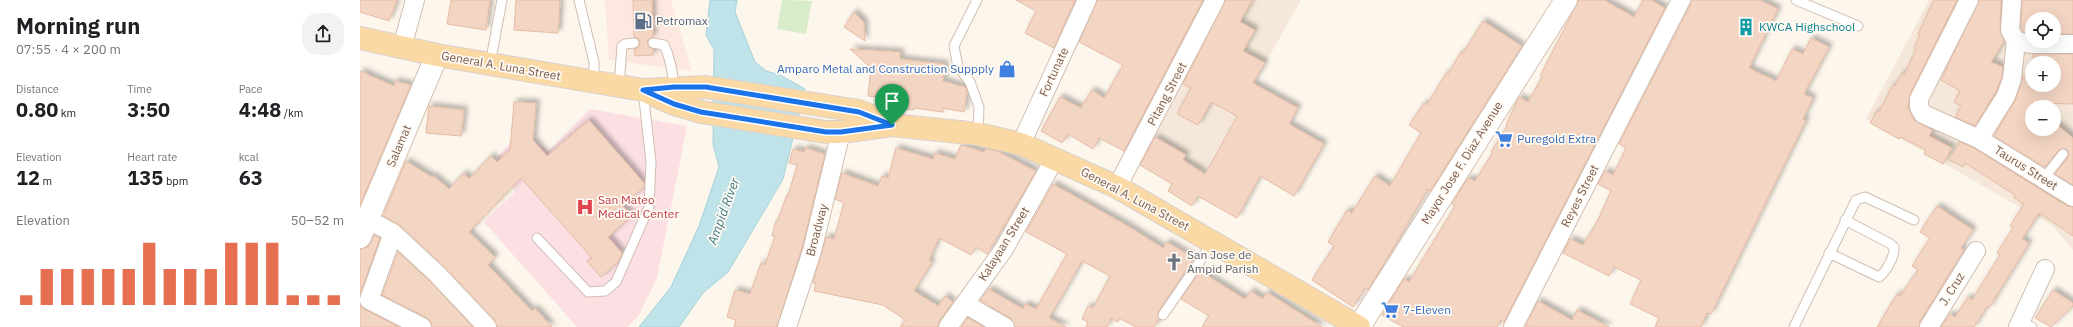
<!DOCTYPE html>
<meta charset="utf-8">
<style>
body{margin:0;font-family:"IBM Plex Sans",sans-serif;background:#f2f2f2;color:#202124;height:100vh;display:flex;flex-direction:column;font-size:15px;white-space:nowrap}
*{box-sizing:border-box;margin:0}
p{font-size:13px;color:#757577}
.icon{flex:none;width:22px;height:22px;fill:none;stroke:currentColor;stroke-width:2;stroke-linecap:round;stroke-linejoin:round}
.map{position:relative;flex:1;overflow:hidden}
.panel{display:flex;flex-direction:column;background:#fff;width:360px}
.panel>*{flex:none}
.controls{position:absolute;left:1665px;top:12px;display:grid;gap:8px}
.controls a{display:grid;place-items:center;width:36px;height:36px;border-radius:50%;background:#fff;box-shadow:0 4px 16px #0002;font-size:20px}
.pin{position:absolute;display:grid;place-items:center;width:34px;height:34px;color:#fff;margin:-41px -17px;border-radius:50% 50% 50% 0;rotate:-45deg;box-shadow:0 0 4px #0007}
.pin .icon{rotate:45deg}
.round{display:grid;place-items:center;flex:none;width:42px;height:42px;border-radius:16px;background:#f2f2f2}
.summary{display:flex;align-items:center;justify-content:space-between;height:68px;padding:0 16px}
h1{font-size:22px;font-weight:700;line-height:30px}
.metrics{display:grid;grid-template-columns:repeat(3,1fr);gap:6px;height:68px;padding:4px 16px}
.metrics div{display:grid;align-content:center}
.metrics b{font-size:20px;font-weight:700}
.metrics small{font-size:11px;font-weight:400}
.metrics p{font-size:11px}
.chart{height:112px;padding:8px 16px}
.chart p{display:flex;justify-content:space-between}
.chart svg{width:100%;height:72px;margin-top:4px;stroke:#e76f51;stroke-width:6}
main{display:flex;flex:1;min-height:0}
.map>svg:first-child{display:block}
.residential{fill:#f5e8da;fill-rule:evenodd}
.commercial{fill:#fde8e0}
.medical{fill:#fbdfe3}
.green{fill:#d8ecc9}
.water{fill:#bfe3e8;stroke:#a5d3da}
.building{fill:#f3d5c3;stroke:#e6bba3;filter:url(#shadow)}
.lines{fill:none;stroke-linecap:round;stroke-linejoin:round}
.lane-casing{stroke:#d1beb0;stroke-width:11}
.street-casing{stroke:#d1beb0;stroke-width:20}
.secondary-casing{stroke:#d6c0b0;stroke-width:24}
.primary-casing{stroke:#dad1cd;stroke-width:24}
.lane{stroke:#fff;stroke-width:9}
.street{stroke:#fff;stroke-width:18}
.secondary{stroke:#fff;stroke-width:22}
.primary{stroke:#fbd9a5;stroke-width:22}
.route-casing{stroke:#fff;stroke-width:8}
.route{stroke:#1a73e8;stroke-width:5}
.labels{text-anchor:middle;stroke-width:3.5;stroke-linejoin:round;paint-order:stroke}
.service-label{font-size:12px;fill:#4e5e75;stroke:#fffaf3;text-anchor:start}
.culture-label{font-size:12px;fill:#0d838f;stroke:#fffaf3;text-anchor:start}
.street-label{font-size:12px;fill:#7a5c4d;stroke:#fffaf3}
.shop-label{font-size:12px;fill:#366cbe;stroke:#fffaf3;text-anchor:start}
.health-label{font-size:12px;fill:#be3a42;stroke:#fffaf3;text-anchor:start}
.worship-label{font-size:12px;fill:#5b616d;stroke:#fffaf3;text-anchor:start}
.water-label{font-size:13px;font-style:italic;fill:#437c86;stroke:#fffaf3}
</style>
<main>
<section class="panel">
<div class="summary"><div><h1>Morning run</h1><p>07:55 · 4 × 200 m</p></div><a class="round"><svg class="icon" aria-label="share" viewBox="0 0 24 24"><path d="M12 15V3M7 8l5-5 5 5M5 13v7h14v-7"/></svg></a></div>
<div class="metrics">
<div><p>Distance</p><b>0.80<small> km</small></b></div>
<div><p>Time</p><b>3:50</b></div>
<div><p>Pace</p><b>4:48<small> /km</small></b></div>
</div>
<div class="metrics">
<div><p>Elevation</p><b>12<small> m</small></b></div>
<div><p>Heart rate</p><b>135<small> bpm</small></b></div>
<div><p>kcal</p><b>63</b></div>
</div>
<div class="chart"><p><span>Elevation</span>50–52 m</p>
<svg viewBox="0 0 160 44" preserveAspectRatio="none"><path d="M5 44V38M15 44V22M25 44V22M35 44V22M45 44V22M55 44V22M65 44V6M75 44V22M85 44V22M95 44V22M105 44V6M115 44V6M125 44V6M135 44V38M145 44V38M155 44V38"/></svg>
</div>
</section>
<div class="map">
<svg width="1713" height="327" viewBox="0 0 1713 327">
<defs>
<filter id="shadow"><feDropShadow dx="3.5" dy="-3.5" stdDeviation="2" flood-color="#0004"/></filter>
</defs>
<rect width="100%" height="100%" fill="#fdf6ec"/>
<path class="residential" d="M805 0H941L844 171 746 116Z
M1569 0H1713V250L1693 226 1506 119ZM1672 19H1694V41H1672ZM1672 63H1694V85H1672ZM1672 107H1694V129H1672Z"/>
<path class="commercial" d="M245 0H311L332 71 249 60Z"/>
<path class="medical" d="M230 109 327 126 297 278 279 315 267 327H217L124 222 155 192 137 157 163 129 188 151Z"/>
<path class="green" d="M422 0 452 1 446 34 417 29Z"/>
<path class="water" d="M350 0H377L375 12 395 62 406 71 420 75 445 89 423 179 368 272 343 293 319 327H279L311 287 339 226 359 167 353 144 354 50 346 35Z"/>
<path class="building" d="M0 0H37L29 21 0 12Z
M91 0H130L126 30 87 24Z
M156 0H200L198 33 154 30Z
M273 0H292L293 37 289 39 287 42 289 47 293 49V55L275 56 274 49 278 48 280 43 279 39 274 37Z
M656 0H715L694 48 665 33 676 11Z
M737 0H843L764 151 739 138 733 149 708 134 702 143 681 131 700 97 721 108 732 90 744 98 763 65 719 42Z
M865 0H892L880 22 895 30 883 51 905 63 893 83 938 108 929 124 964 144 934 196 900 176 877 218 838 196 832 206 808 191 812 184 780 165 795 137 826 155 823 160 845 174 877 116 851 102 838 125 817 114 831 88 823 84Z
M1219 0H1244L1274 17 1283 0H1291L1305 8 1144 322 1140 320 1137 327H1043L1022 315 1044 279 1049 282 1095 206 1092 204 1108 178 1115 181 1132 154 1131 152 1147 126 1146 125 1159 97 1168 102 1182 77 1180 76Z
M1333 0H1400L1418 9 1389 68 1416 81 1432 49 1443 54 1451 38 1469 47 1444 94 1453 98 1443 119 1446 120 1351 314 1347 313 1341 327H1295L1299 318 1270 304 1281 280 1254 267 1249 276 1203 253 1210 239 1223 245 1237 222 1251 191 1238 184 1245 171 1253 175 1266 148 1259 144Z
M1574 0H1597L1550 94 1548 107 1554 120 1572 130 1569 136 1592 148 1583 164 1564 154 1566 150 1540 137 1539 139 1510 123 1517 111 1519 112 1533 85 1535 86 1542 73 1544 75 1556 49 1554 48 1560 35 1558 34Z
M1619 0H1641L1640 29 1644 41 1631 62 1643 67 1642 77 1636 91 1615 126 1595 117 1601 106 1594 102 1600 91 1581 80Z
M1662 0H1713V34H1694V19H1672V33L1663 32 1661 28Z
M494 12 504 22 505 41 484 27Z
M1123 21 1162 46 1070 191 1068 189 1008 290 1005 288 993 307 952 280 974 246 968 242 987 210 992 213 1015 176 1030 186 1061 133 1049 125 1064 103 1067 105 1086 73 1088 74 1101 52 1103 53Z
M490 49 540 52V59L585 64 583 81 605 87 607 92 604 112 583 108V112L554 108 553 110 535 107 536 99 508 96 511 68Z
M1673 54H1713V104L1672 103 1676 107H1672V129H1694V122L1713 138V185L1695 174 1708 157 1709 152 1706 149 1699 150 1685 167 1634 136 1655 101 1663 77 1667 79V67H1672V85H1694V63H1673Z
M0 71 34 86 35 81 51 85 0 205Z
M154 102 176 103 173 140 187 156 229 120 284 183V187L263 206 272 216 248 237 262 253 259 261 241 277 227 261 232 258 161 178 109 232 135 257 128 265 172 311 175 308 192 327H137L135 320 84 266 40 225 23 216 46 161 72 177 74 176 89 189 104 173 109 179 131 156 137 162 150 150Z
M69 106 104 110 101 136 66 133Z
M1600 142 1614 148 1707 206 1713 207V236L1679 213 1662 239 1669 243 1629 308 1627 306 1614 327H1581L1590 314 1595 317 1608 297 1612 300 1640 255 1637 253 1653 228 1650 226 1664 204 1654 198 1655 195 1605 163 1603 167 1589 160Z
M601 145 624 152 626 149 637 151 676 171 627 254 616 247 611 255 579 238 569 260 572 262 554 291 578 306 585 296 593 302 579 321 578 327H540L545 320 523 305 454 291 456 284 453 283 466 237 474 239 484 203 475 199 482 173 518 186 522 176 528 178 536 148 573 159 575 153 595 159Z
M446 148 465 154 442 248 417 327H374L376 320 367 317 375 290 390 294 401 263 405 265 415 236H412L416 221 417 222 427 195 428 196 437 165 429 163 433 149 444 152Z
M693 184 768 226 803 248 807 242 834 258 798 312 799 319 794 327H776L759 318 758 322 751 318 747 327H726L728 322 722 319 728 306 733 308 750 276 722 261 689 318 706 327H655L650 318 620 300 629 289 663 309 665 304 676 309 707 254 666 232Z
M1577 206 1613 230 1601 248 1604 250 1560 321 1559 327H1517L1537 294 1540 296 1558 270 1552 266 1570 238 1560 232Z
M14 235 20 238 0 294V249L8 247Z
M38 252 70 281 113 327H72L71 322 67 318 22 295Z
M840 271 885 299 891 291 903 299 907 292 962 327H842L849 316 821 299Z
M1693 290 1713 303V306L1691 327 1675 318Z
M1178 301 1212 320 1217 310 1249 327H1165Z
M0 305 4 309 39 327H0Z
M608 318 624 327H601Z"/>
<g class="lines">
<g class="lane-casing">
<path id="lane" d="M219 0 234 62V82
M617 0 594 46 598 67 610 82 619 107 618 134
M1436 0 1498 26
M293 43 304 45C311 59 313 73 314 89
M130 64 142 0
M259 86 262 46 265 44 274 43
M1684 178 1703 154
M177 238 228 292 245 291 256 282 289 207 291 162 283 90
M1469 253 1519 277C1526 272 1535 256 1534 247L1529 243 1485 220
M803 315 853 242
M1660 322 1672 327
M1434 327 1496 200 1505 197 1554 220"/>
</g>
<g class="street-casing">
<path id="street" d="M1609 0 1559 99V107L1563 114 1619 139 1713 197
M1652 0 1650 30 1656 41 1671 44H1713
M42 47 55 0
M1619 139 1646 96 1652 79 1656 41
M661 144 727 0
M757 187 855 0
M7 219 33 233
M605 304 645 327
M62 327 9 300 33 233 77 274 127 327
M427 327 452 251 481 132
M588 327 644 249 695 158
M1153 327 1321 0
M1569 327 1616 251
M1658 327 1685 269"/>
</g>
<g class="secondary-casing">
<path id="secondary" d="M0 237 77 55
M999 327 1206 0"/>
</g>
<g class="primary-casing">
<path id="primary" d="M0 38 77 55 283 90 314 104 341 112 466 132H481L532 125 618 134 661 144 757 187 999 327
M284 90 346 87 499 111 531 124"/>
</g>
<use href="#lane" class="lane"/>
<use href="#street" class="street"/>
<use href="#secondary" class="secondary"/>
<use href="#primary" class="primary"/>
</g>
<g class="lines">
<g class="route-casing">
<path id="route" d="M314 87H346L499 112 532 125 481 132H466L341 112 314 104 283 90Z"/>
</g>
<use href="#route" class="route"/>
</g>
<defs>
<g id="fuel-bare" transform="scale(1.38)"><path d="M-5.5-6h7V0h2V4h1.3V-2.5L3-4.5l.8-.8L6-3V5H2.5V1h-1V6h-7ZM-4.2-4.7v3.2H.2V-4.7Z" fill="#5c6f8a" stroke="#fffaf3" stroke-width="2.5" paint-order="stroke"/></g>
<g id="building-bare" transform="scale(1.38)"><path d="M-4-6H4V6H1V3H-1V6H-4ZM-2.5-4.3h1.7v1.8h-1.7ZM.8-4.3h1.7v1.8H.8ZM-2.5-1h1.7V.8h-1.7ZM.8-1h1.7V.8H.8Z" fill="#0f9aa8" stroke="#fffaf3" stroke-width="2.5" paint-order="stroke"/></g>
<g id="shop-bare" transform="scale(1.38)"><path d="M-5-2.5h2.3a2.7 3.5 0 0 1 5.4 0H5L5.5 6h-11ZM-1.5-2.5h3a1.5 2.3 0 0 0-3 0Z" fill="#3f7fe0" stroke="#fffaf3" stroke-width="2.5" paint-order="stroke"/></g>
<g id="supermarket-bare" transform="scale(1.38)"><path d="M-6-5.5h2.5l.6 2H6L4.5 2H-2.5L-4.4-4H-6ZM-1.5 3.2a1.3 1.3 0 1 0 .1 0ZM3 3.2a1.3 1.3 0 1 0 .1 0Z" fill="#3f7fe0" stroke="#fffaf3" stroke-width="2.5" paint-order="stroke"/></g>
<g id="hospital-bare" transform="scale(1.38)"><path d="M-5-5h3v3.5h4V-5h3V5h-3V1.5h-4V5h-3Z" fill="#e0444e" stroke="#fffaf3" stroke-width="2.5" paint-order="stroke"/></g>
<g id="church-bare" transform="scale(1.38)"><path d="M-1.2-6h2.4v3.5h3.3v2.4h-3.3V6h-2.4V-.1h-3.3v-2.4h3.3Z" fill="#6b7280" stroke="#fffaf3" stroke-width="2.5" paint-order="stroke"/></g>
</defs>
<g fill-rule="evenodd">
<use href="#fuel-bare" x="283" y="21"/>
<use href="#building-bare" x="1386" y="27"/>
<use href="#shop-bare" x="647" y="69"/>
<use href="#supermarket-bare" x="1144" y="139"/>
<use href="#hospital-bare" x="225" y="207"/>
<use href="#church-bare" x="814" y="262"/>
<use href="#supermarket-bare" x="1030" y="310"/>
</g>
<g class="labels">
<g class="service-label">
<text x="296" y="25">Petromax</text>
</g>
<g class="culture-label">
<text x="1399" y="31">KWCA Highschool</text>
</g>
<g class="street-label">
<text transform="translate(141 66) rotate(10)" y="4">General A. Luna Street</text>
<text transform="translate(694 72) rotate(-65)" y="4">Fortunate</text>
<text transform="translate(807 94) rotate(-62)" y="4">Pitang Street</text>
<text transform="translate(39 146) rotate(-67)" y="4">Salamat</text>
<text transform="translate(1102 163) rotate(-58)" y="4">Mayor Jose F. Diaz Avenue</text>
<text transform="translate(1666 168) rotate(32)" y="4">Taurus Street</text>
<text transform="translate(1220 196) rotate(-63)" y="4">Reyes Street</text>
<text transform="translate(775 199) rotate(28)" y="4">General A. Luna Street</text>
<text transform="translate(457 230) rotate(-75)" y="4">Broadway</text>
<text transform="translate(644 244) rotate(-58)" y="4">Kalayaan Street</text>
<text transform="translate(1592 289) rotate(-58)" y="4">J. Cruz</text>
</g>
<g class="shop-label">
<text x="634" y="73" text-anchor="end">Amparo Metal and Construction Suppply</text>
<text x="1157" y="143">Puregold Extra</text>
<text x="1043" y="314">7-Eleven</text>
</g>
<g class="health-label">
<text x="238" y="204">San Mateo<tspan x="238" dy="14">Medical Center</tspan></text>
</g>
<g class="worship-label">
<text x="827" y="259">San Jose de<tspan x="827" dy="14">Ampid Parish</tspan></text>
</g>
<g class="water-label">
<text transform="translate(363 211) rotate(-70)" y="5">Ampid River</text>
</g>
</g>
</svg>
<div class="controls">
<a><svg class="icon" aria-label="locate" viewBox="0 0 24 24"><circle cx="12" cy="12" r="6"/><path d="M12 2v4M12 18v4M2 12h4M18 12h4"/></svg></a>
<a>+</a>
<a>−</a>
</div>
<div class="pin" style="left:532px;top:125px;background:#1e9e55"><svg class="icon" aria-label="arrive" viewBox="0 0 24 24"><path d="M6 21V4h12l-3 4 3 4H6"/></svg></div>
</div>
</main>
